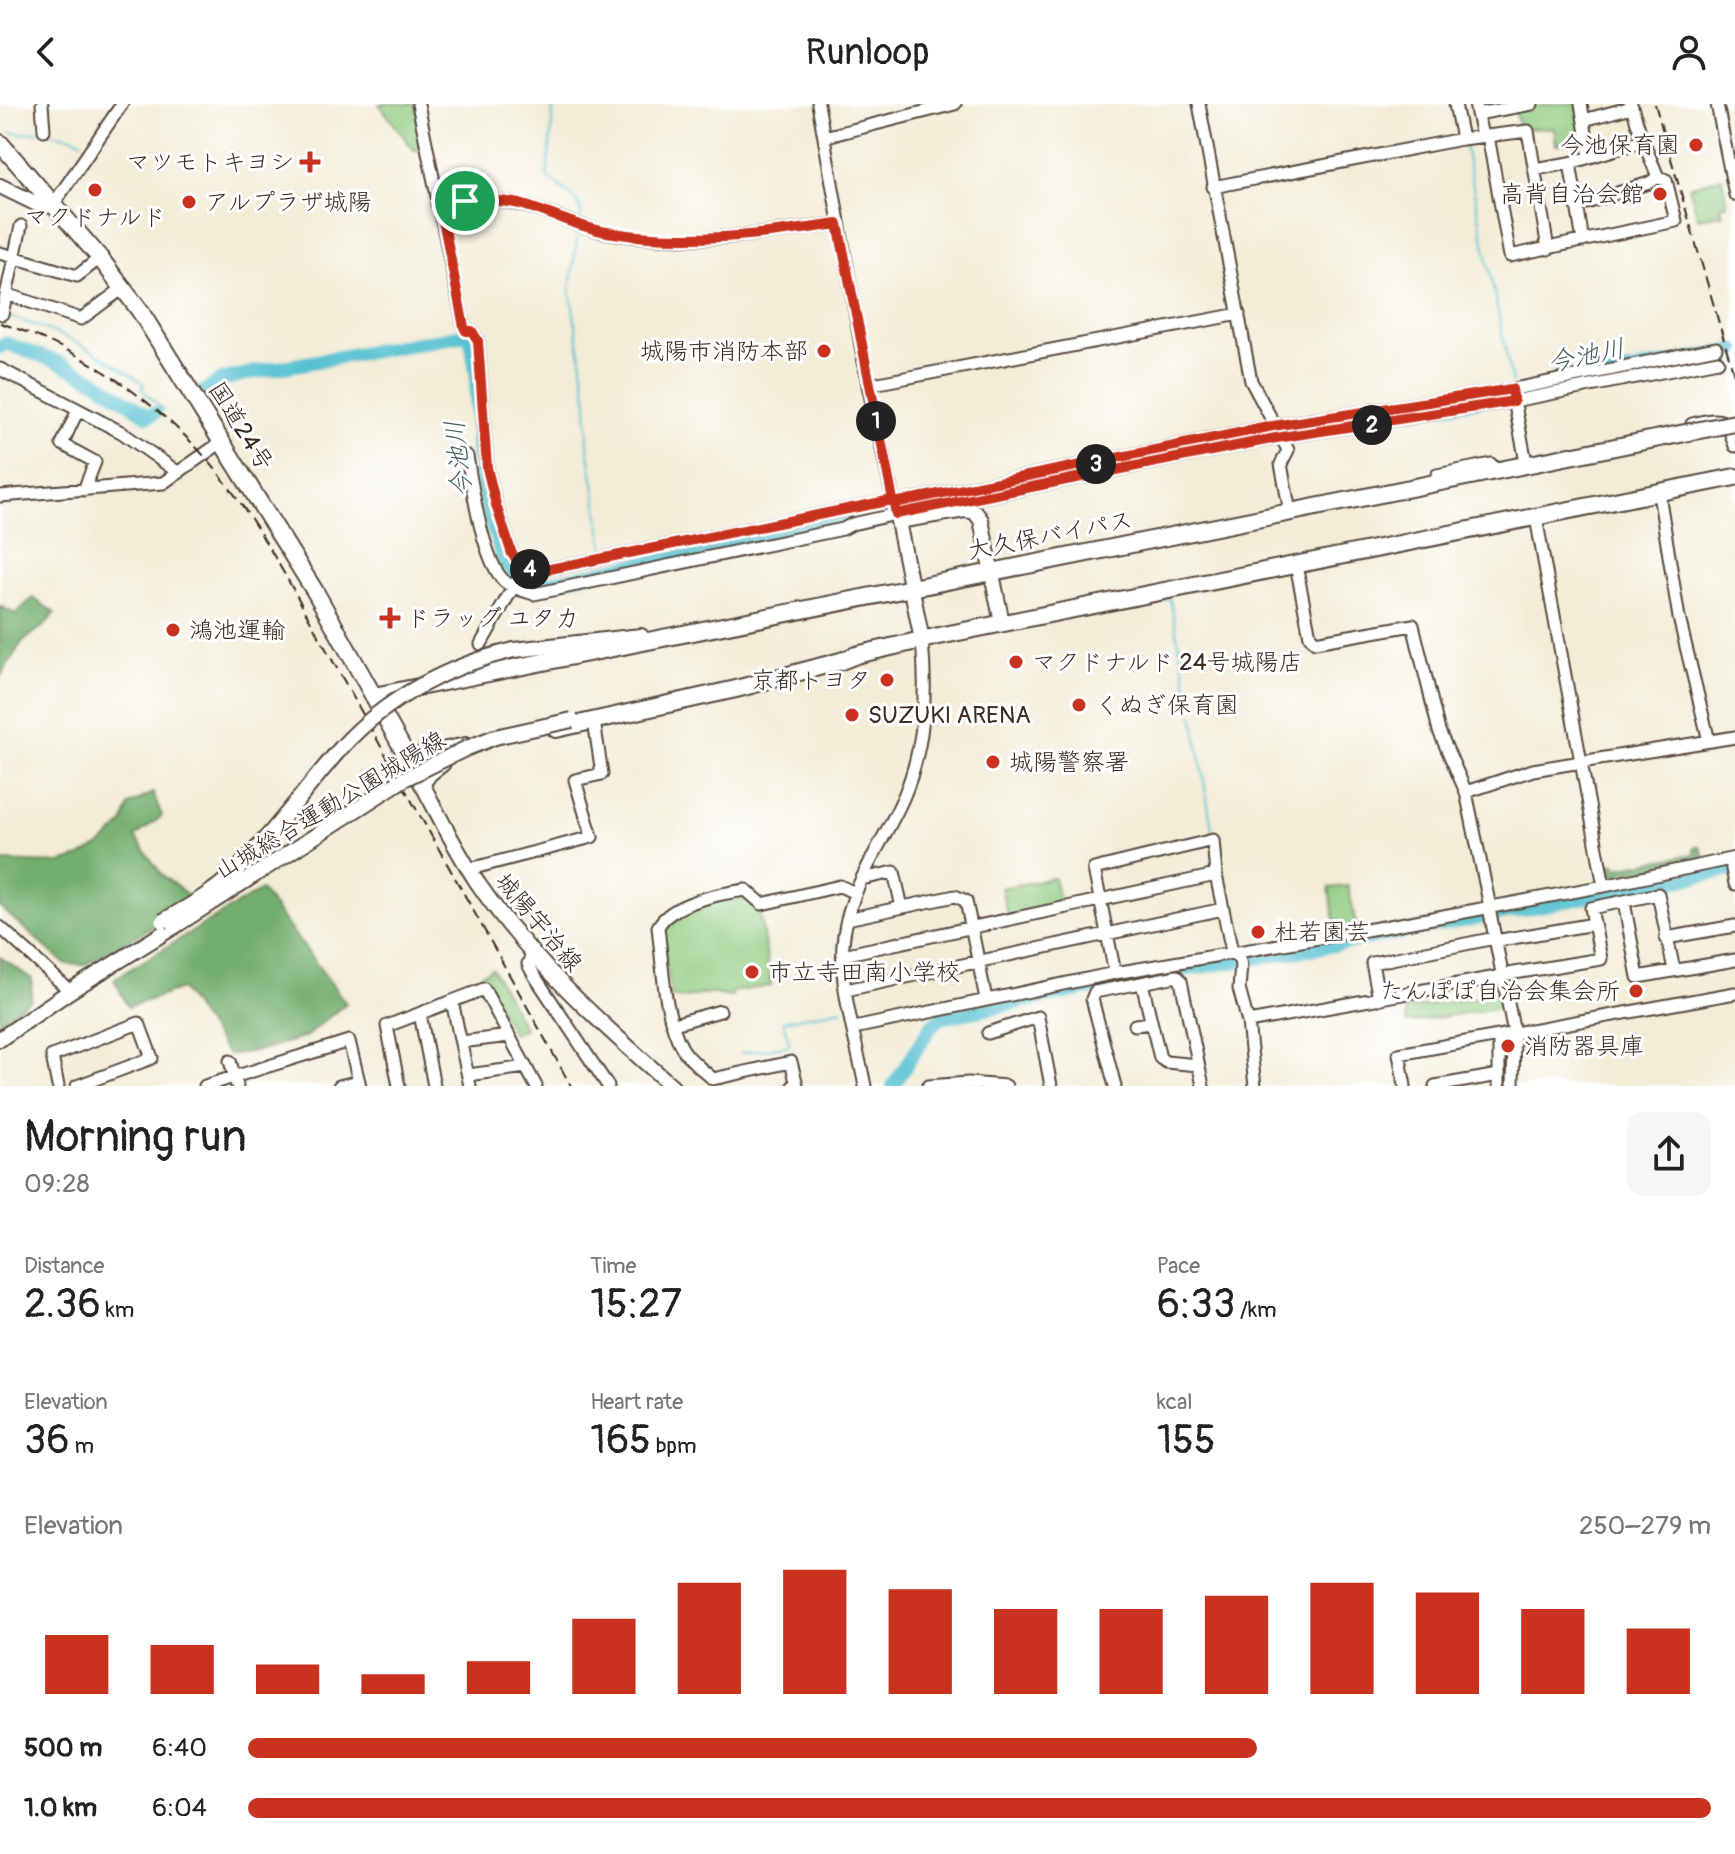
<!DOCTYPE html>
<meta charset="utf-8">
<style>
body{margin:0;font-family:Pangolin,"Klee One",sans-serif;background:#f6f6f6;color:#222;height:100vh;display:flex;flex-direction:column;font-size:30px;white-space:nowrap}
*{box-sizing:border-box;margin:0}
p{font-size:26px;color:#767676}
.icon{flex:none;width:44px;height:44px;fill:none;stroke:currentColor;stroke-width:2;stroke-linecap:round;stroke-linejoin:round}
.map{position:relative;height:982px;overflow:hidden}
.sheet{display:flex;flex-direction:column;background:#fff;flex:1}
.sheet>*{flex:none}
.pin{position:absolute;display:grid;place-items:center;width:68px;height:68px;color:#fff;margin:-34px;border:4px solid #fff;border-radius:50%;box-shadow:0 2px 8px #0007}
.km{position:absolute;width:40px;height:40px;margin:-20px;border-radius:50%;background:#222;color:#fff;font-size:22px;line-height:40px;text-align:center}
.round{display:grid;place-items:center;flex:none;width:84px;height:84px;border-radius:16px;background:#f6f6f6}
.summary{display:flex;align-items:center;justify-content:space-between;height:136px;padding:0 24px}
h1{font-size:44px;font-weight:600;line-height:60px}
.stats{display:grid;grid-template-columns:repeat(3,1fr);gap:12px;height:136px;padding:8px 24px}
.stats div{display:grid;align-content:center}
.stats b{font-size:40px;font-weight:600}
.stats small{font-size:22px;font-weight:400}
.stats p{font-size:22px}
.chart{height:224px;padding:16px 24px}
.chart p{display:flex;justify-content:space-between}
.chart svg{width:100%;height:144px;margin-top:8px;stroke:#c8321e;stroke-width:6}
ul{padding:0 24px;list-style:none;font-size:26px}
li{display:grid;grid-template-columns:128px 96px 1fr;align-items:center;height:60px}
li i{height:20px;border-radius:10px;background:#c8321e}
header{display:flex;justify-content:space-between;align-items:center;height:104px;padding:0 24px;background:#fff;font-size:36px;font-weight:600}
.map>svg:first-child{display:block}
.green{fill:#8eca7e;stroke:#647a4e;stroke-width:2}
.forest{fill:#72ae6d;stroke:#566c46;stroke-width:2}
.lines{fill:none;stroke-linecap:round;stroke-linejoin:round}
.stream{stroke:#56c1d1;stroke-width:2}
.river{stroke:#56c1d1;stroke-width:14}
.minor-casing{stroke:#57473a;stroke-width:15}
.major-casing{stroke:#57473a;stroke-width:18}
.highway-casing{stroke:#57473a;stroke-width:20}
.minor{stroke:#fff;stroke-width:11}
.major{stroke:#fff;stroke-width:14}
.highway{stroke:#fff;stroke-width:16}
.rail{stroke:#3b2a1e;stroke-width:2;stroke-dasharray:12 6;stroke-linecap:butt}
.major-bridge-casing{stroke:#57473a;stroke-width:18;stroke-linecap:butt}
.highway-bridge-casing{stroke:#57473a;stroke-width:20;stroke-linecap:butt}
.major-bridge{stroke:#fff;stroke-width:14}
.highway-bridge{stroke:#fff;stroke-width:16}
.route-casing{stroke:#fff;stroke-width:16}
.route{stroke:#c8321e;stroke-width:10}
.poi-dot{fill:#c8321e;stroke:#fff;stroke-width:3}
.labels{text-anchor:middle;stroke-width:6;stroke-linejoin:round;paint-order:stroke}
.poi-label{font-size:24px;fill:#3b2a1e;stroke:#fff;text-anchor:start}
.street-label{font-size:24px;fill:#3b2a1e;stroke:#fff}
.water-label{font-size:26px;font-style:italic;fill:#445f5d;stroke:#fff}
</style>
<header><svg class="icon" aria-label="back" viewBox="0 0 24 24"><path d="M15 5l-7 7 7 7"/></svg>Runloop<svg class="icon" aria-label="person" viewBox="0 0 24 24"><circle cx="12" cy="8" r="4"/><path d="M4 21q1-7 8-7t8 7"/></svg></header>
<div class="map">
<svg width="1735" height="982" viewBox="0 0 1735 982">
<rect width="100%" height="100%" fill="#fff"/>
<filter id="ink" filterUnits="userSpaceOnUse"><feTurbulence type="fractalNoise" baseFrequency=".0125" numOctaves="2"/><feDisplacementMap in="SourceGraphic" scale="16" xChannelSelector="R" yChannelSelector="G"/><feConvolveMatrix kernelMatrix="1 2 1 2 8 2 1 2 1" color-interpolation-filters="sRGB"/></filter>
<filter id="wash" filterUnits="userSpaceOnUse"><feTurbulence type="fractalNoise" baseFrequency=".006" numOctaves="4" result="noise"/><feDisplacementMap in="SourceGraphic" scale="32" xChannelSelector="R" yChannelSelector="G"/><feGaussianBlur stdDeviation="1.8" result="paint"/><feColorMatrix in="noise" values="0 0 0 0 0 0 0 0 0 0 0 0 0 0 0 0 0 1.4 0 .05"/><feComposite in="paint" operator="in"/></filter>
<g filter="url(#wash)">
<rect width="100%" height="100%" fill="#f3ecd6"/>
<path class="green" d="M379 0H415L424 45 414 46Z
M1552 0H1578L1583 36 1556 41 1554 24 1519 25 1515 6Z
M1722 73 1727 100 1721 102 1723 110 1698 114 1689 83Z
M1054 774 1060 801 1008 813 1001 784Z
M1348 782 1356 820 1336 824 1329 784Z
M746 791 759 804 771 882 732 888V893L708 889 681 895 671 892 662 822C682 801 718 794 746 791Z
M492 864 524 924 513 930 481 870Z
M1499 889 1502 903 1406 919 1405 906Z"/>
<path class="forest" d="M33 494 55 509 45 521 22 538 0 573V502L15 510Z
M153 689 162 712 135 733 162 771 197 798 84 861 65 860 0 803V757L60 759 80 753 100 742 123 720 129 701Z
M1700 742 1704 753 1613 772 1606 770 1605 761 1615 760 1617 764 1694 750V743Z
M261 786 346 899 305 933 260 946 228 951 181 885 128 903 114 875Z
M0 853 32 875 31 895 0 918Z"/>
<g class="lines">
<path class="stream" d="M551 0 553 10 547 73C562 85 585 95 581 116
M47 27C61 34 68 28 82 38
M10 28 22 30 41 27
M1464 38 1512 279
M578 130 570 184 587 294 588 343 605 450
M5 212C58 226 102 248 145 281L142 285 163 306
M1091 511 1170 495 1192 606
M1193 610 1213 731
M741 949 790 941 783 917 842 905"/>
<path class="river" d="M0 243 5 239 60 259 98 278 148 312 155 309
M203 288 221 276 255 268 470 230 476 268 477 346 487 403 503 457 520 476 537 481 863 413
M1524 288 1735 246
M1409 308 1495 293
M1200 344 1290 327
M893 982 932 921 941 914 1159 870 1334 841 1735 765"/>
</g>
</g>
<g filter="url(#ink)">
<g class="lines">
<g class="minor-casing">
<path id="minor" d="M42 0 44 26
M418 0 464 223 466 227H472L478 237 487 364 496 401 512 450 524 464 540 467 893 396
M818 0 868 281 894 400
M1199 0 1251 277 1288 346 1281 360 1290 408 1296 406
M1455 0 1462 35
M1475 0 1482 32
M1581 0 1590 53
M1717 0 1735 91
M1477 10 1532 0
M1584 16 1632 3
M1488 32 1510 152 1676 117 1666 76 1658 73 1643 37 1631 0
M824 33 955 0
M1570 59 1583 137
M1534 65 1570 59 1643 37
M1213 83 1462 35 1528 27 1548 145
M437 100C464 97 490 94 516 100 547 106 574 122 604 128 680 143 763 130 838 120
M53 101 122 0
M1577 102 1649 79 1658 73
M0 149 77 172 100 154
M6 190 81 215 123 184
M2 210 21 122
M0 265 121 328 179 369
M868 281 1239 210
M1513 291 1525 353
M78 306 62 340 95 358 84 386
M1692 320C1722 313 1726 312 1735 342
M467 352C472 383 483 458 505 478 514 485 524 487 534 490L843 425 852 420 896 410 1276 334 1514 297 1718 257
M1437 371 1491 360
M0 392 163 379 223 337
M1660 396 1679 514 1709 637
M894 399 1273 322 1514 285 1716 244
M1300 459 1297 466 1310 532 1315 538 1413 521 1439 627 1466 688 1490 803
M481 540 524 464
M1466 688 1533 666 1581 658 1537 419
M1730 755 1735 780
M470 765 592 733 575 676 602 670 594 617
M862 775 894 768 902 803
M1604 782 1581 658 1735 633
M1624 798 1638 873 1735 856
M1489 804 1514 929 1513 982
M847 815 955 792 966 797 986 895
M0 823 70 887
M1666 834 1735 822
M1495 837 1594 820
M532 850 528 860 534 871 608 982
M843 851 1216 771 1232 848 1239 854 1241 861 1239 885 1248 918 1255 982
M1115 869 1094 765 1213 736 1216 771
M1502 871 1601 855 1591 804 1658 790 1674 866
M1142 879 1160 954 1166 958 1198 961
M846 886 1223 805
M1379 895 1372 859 1495 834
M452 897 470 982
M420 910 434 982
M1248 918 1502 872
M674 920 720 907
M1135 921 1151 919
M854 924 1115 869 1395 821 1604 782 1735 754
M988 929 1038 913 1051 982
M1499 932V982
M461 938 509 932
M230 957 237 982
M468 971 526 963
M58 982 52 952 139 919 152 954 77 982
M205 982 349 937 360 982
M339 982 359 977
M399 982 387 922 484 885 536 982
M793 982 797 981 791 958 713 975C703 966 689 956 682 944 663 909 663 862 658 823 670 799 722 789 746 786L762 800 840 782 855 789
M865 982C856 936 837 877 844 831 851 780 884 738 904 692 925 642 927 589 922 536
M928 982 968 979 1006 982
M1115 982 1092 895 1095 888 1177 872 1181 877 1203 982
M1405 982 1399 950 1735 889
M1435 982 1499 971"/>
</g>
<g class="major-casing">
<path id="major" d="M0 82 41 102 53 101
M922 536 898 417 965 406 975 408 981 416 1002 519
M514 546 641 532
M408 654C431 695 451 739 477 778 530 856 601 920 672 982
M0 935 70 887 175 822"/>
</g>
<g class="highway-casing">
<path id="highway" d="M0 39 100 154 140 207 316 489 408 654 466 642
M374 592 1560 354
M556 625 736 585 841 557 856 551 939 532 1735 373
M422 679 429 669 442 659"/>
</g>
<use href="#minor" class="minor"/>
<use href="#major" class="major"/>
<use href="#highway" class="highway"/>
<path class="rail" d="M1655 0 1735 274
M0 219C74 242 139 285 193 340 254 403 299 499 343 575 419 710 496 846 571 982"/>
<g class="major-bridge-casing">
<path id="major-bridge" d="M163 817C188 803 213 789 234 769 273 730 305 685 341 644 386 594 449 561 514 546
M175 822 404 675 467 644 495 633 572 616"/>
</g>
<g class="highway-bridge-casing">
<path id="highway-bridge" d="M1560 354 1735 319"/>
</g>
<use href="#major-bridge" class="major-bridge"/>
<use href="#highway-bridge" class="highway-bridge"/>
</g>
</g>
<g class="lines" filter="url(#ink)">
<g class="route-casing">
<path id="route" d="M465 97C483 96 502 96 520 100 549 108 576 123 607 128 683 141 762 131 838 120L893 396 894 399 896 410 1276 334 1514 297 1512 285 1273 322 894 399 893 396 887 397 540 467 524 464 512 450 496 401 487 364 478 237 472 227H466L464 223 440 100 465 97"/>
</g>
<use href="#route" class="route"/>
</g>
<g class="poi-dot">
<circle cx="1696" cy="41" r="8"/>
<path d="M306 46h8v8h8v8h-8v8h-8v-8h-8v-8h8z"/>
<circle cx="95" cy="86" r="8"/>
<circle cx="1660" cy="90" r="8"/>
<circle cx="189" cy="98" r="8"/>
<circle cx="824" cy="247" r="8"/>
<path d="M386 502h8v8h8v8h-8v8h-8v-8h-8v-8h8z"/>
<circle cx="173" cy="526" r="8"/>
<circle cx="1016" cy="558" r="8"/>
<circle cx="887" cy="576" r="8"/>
<circle cx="1079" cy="601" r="8"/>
<circle cx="852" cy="611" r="8"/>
<circle cx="993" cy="658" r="8"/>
<circle cx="1258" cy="828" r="8"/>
<circle cx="752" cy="868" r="8"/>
<circle cx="1636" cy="887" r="8"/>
<circle cx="1508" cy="942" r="8"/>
</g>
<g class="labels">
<g class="poi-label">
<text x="1680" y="49" text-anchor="end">今池保育園</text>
<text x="294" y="66" text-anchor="end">マツモトキヨシ</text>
<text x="1644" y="98" text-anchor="end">高背自治会館</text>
<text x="205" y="106">アルプラザ城陽</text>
<text x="95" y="121" text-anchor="middle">マクドナルド</text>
<text x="808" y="255" text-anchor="end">城陽市消防本部</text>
<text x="406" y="522">ドラッグ ユタカ</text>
<text x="189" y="534">鴻池運輸</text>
<text x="1032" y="566">マクドナルド 24号城陽店</text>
<text x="871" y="584" text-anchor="end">京都トヨタ</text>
<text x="1095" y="609">くぬぎ保育園</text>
<text x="868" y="619">SUZUKI ARENA</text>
<text x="1009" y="666">城陽警察署</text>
<text x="1274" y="836">杜若園芸</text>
<text x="768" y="876">市立寺田南小学校</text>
<text x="1620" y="895" text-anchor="end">たんぽぽ自治会集会所</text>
<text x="1524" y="950">消防器具庫</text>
</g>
<g class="street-label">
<text transform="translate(241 322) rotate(58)" y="8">国道24号</text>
<text transform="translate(1050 431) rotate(-11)" y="8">大久保バイパス</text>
<text transform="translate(330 701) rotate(-31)" y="8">山城総合運動公園城陽線</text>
<text transform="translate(539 818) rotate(50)" y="8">城陽宇治線</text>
</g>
<g class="water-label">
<text transform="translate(1586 251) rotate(-11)" y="9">今池川</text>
<text transform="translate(458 355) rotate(-96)" y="9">今池川</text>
</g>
</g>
</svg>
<div class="pin" style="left:465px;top:97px;background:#1e9e55"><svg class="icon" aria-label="arrive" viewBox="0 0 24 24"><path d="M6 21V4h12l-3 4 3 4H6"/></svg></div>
<b class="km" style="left:876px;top:317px">1</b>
<b class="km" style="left:1372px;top:321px">2</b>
<b class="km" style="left:1096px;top:360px">3</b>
<b class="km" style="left:530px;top:465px">4</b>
</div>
<section class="sheet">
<div class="summary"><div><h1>Morning run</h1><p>09:28</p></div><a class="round"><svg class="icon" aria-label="share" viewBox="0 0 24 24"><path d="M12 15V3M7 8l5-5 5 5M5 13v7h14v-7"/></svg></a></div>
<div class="stats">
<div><p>Distance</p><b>2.36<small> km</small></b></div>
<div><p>Time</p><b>15:27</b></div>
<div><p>Pace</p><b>6:33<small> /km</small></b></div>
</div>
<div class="stats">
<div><p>Elevation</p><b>36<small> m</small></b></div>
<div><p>Heart rate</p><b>165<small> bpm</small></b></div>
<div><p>kcal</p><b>155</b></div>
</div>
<div class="chart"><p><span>Elevation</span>250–279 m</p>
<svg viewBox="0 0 160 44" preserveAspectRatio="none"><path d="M5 44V26M15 44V29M25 44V35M35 44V38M45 44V34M55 44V21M65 44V10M75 44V6M85 44V12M95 44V18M105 44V18M115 44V14M125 44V10M135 44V13M145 44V18M155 44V24"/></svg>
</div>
<ul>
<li><b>500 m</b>6:40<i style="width:69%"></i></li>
<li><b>1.0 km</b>6:04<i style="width:100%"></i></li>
</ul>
</section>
